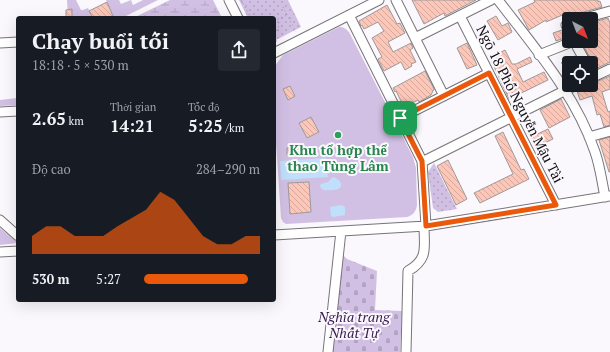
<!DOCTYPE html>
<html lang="vi">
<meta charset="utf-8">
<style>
body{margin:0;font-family:"PT Serif",serif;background:#242831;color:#f1f3f6;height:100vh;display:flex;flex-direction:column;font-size:15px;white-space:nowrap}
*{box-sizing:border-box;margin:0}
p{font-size:13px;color:#9ea1a6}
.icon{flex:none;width:22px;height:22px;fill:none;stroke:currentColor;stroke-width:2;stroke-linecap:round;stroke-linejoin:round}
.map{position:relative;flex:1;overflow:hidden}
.panel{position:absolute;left:16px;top:16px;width:260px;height:286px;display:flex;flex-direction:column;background:#171b24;border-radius:4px;box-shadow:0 4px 16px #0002}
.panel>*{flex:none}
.needle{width:26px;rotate:138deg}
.buttons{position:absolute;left:562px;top:12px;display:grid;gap:8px}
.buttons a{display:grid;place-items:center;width:36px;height:36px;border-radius:4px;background:#171b24;box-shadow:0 4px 16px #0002;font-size:20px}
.pin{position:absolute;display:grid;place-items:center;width:34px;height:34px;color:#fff;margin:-17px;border-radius:8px;box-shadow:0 2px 6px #0006}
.round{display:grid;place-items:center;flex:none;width:42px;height:42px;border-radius:4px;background:#242831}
.head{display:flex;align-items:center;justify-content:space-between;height:68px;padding:0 16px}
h1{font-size:22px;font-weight:700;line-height:30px}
.metrics{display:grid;grid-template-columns:repeat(3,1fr);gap:6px;height:68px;padding:4px 16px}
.metrics div{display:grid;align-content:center}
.metrics b{font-size:17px;font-weight:700}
.metrics small{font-size:11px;font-weight:400}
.metrics p{font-size:11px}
.chart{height:112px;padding:8px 16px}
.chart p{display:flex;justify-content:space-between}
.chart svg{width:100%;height:72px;margin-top:4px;fill:#ea580c;opacity:.7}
ul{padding:0 16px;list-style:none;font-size:13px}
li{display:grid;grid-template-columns:64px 48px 1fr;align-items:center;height:30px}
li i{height:10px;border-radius:5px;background:#ea580c}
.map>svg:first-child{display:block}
.green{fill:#d2c0e4}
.wetland{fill:url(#wetland-marsh)}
.cemetery{fill:url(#cemetery-stones)}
.park{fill:url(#park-dots)}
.water{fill:#bfdffb}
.building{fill:url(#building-back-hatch);stroke:#a09998}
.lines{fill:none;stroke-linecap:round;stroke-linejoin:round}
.minor-casing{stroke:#777479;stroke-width:11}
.path{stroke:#979599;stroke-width:1;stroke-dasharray:1 3;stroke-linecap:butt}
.minor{stroke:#fff;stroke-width:9}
.route-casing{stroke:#fff;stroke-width:8}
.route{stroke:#ea580c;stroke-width:5}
.leisure-dot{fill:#2e9e5b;stroke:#faf7fd;stroke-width:1.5}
.labels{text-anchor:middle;stroke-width:4;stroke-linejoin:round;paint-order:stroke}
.street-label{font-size:14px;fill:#0f0e10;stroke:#faf7fd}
.leisure-label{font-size:14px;font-weight:bold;fill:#27864d;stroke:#faf7fd}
.park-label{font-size:14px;font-style:italic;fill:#371a4e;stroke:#faf7fd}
</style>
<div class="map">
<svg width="610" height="352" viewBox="0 0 610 352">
<defs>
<pattern id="wetland-marsh" width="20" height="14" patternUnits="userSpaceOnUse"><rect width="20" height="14" fill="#d2c0e4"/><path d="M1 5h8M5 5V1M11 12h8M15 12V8" fill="none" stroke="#b3a4c3"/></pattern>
<pattern id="cemetery-stones" width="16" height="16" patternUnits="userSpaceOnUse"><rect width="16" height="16" fill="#d2c0e4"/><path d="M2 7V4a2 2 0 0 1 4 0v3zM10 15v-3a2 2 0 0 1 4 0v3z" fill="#b3a4c3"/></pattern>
<pattern id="park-dots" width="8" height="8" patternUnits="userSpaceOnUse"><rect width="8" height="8" fill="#d2c0e4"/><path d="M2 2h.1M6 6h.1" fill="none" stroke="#b3a4c3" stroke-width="1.8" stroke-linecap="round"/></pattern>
<pattern id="building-back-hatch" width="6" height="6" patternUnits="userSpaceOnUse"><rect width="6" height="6" fill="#fcc6b8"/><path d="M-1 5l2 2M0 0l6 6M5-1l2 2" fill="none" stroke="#d7a99d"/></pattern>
</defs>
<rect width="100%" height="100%" fill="#faf7fd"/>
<path class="green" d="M67 0H76L81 10H83L88 8 93 18H68Z
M106 0H119L121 4 131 0 133 5 143 0H158L122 18H110L113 16Z
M339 27C344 27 346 29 349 32L413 157 416 168 417 205C416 212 413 215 407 217L286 224 283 222 281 218 274 113V67L283 55Z
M18 95V105L0 106V100L17 98V96Z
M0 228 18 243 0 245Z"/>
<path class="wetland" d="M170 0H213L222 18H133Z"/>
<path class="cemetery" d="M342 254 347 259 377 271 375 310 402 311 400 352H325Z"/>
<path class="park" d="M239 0H288L301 27 274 41V18H248Z
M434 163 457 209 438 212 433 208 428 172Z"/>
<path class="water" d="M326 158 328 177 281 180 280 161Z
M333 177C338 178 346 185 338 189 334 191 328 190 323 190L321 188 320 186 321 184 328 182Z
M342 205 345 207V215L333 217 331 216 330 207Z"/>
<path class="building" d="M412 0H476L445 16 444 13 424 24Z
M534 0H598V2L600 1 602 7 580 13 577 15 576 19 570 18 567 13 546 22V20L529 30 518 10 535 2Z
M107 2 113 16 110 18H93L89 11Z
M387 5 397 24 400 23 405 33 388 42 393 52 411 43 413 48 410 50 416 62 411 64 412 66 405 70 401 62 384 71 378 59 382 57 372 38 384 31 378 22 364 29 362 25 361 26 359 21Z
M72 9V18H66V10Z
M496 16 502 26 508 23 512 32 498 40 487 21Z
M608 18 610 23V62L591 71V60L581 41H591V23Z
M562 30 564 34 567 37 556 41 553 33Z
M467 43 477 65 467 69 457 48Z
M505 50 512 64H516L530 57 532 62 517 69 523 82 544 72 548 80 509 99 490 58Z
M575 56 579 63H569V74L564 63H561Z
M425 71 434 89 431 95 419 102 418 100 404 107 396 91 395 92 393 88Z
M610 76V89L602 92 608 112 610 111V125L604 127 600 114 597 115 592 96 580 100 577 91 581 89 582 85H591V84Z
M290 86 295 96 288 100 283 89Z
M561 99 570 117 549 128 540 110Z
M311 117 319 132 307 138 299 123Z
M548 129 553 139 536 147 531 137Z
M503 132 521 170 524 169 529 179 480 203 474 193 513 174 495 136Z
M610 137V172H609L599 140Z
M306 147V154L287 155V148Z
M448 160 467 199 456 205 437 166Z
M309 182 311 212 290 214 288 183Z"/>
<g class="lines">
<g class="minor-casing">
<path id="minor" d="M229 0 238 18
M396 0 444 96
M498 0C534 47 576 95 595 152 600 166 602 182 605 197
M349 15 422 161 426 226
M460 16 556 205
M582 19 610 11
M569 24 566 25 569 31
M415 38 491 0
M574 41 586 63
M0 43 18 42
M274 53 379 0
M539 55 574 41
M591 78 610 69
M0 112 18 111
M400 118 489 73
M589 137 610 131
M422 162 576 85
M0 220 18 236
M274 235 426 226 610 196
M0 252 18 251
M328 352 341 231
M406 352 408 271C429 259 424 247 424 226"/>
</g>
<path class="path" d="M241 0 251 18
M283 7 296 32
M264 17 265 18
M274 21 287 15
M274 34C278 30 280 25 278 20
M274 37 277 42"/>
<use href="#minor" class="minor"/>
</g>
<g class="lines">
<g class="route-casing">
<path id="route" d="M489 73 556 205 426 226 422 161 400 118Z"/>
</g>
<use href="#route" class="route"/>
</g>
<circle class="leisure-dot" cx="338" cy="135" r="4"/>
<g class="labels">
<g class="street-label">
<text transform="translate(520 104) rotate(63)" y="5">Ngõ 18 Phố Nguyễn Mậu Tài</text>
</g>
<g class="leisure-label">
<text x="338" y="155">Khu tổ hợp thể<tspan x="338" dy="16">thao Tùng Lâm</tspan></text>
</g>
<g class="park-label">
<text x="354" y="322">Nghĩa trang<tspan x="354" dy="16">Nhất Tự</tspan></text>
</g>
</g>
</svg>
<div class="buttons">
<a><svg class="needle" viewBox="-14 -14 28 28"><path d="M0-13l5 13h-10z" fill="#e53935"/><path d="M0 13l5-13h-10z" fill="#9ea1a6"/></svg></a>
<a><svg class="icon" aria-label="locate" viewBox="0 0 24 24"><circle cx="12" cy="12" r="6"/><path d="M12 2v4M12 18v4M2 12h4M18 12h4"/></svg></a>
</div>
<div class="pin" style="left:400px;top:118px;background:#1e9e55"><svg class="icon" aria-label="arrive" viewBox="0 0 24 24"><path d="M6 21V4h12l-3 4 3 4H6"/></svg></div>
<section class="panel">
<div class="head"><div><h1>Chạy buổi tối</h1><p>18:18 · 5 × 530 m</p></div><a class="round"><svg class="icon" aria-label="share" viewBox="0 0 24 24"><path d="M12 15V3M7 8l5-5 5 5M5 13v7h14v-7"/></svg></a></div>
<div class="metrics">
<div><b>2.65<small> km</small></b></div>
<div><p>Thời gian</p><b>14:21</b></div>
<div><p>Tốc độ</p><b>5:25<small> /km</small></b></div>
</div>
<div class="chart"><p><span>Độ cao</span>284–290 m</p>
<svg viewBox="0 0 160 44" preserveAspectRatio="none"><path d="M0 44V33L10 27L20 27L30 33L40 33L50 33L60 27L70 22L80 17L90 6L100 11L110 22L120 33L130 38L140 38L150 33L160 33V44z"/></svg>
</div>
<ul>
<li><b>530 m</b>5:27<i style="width:90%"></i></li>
</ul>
</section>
</div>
